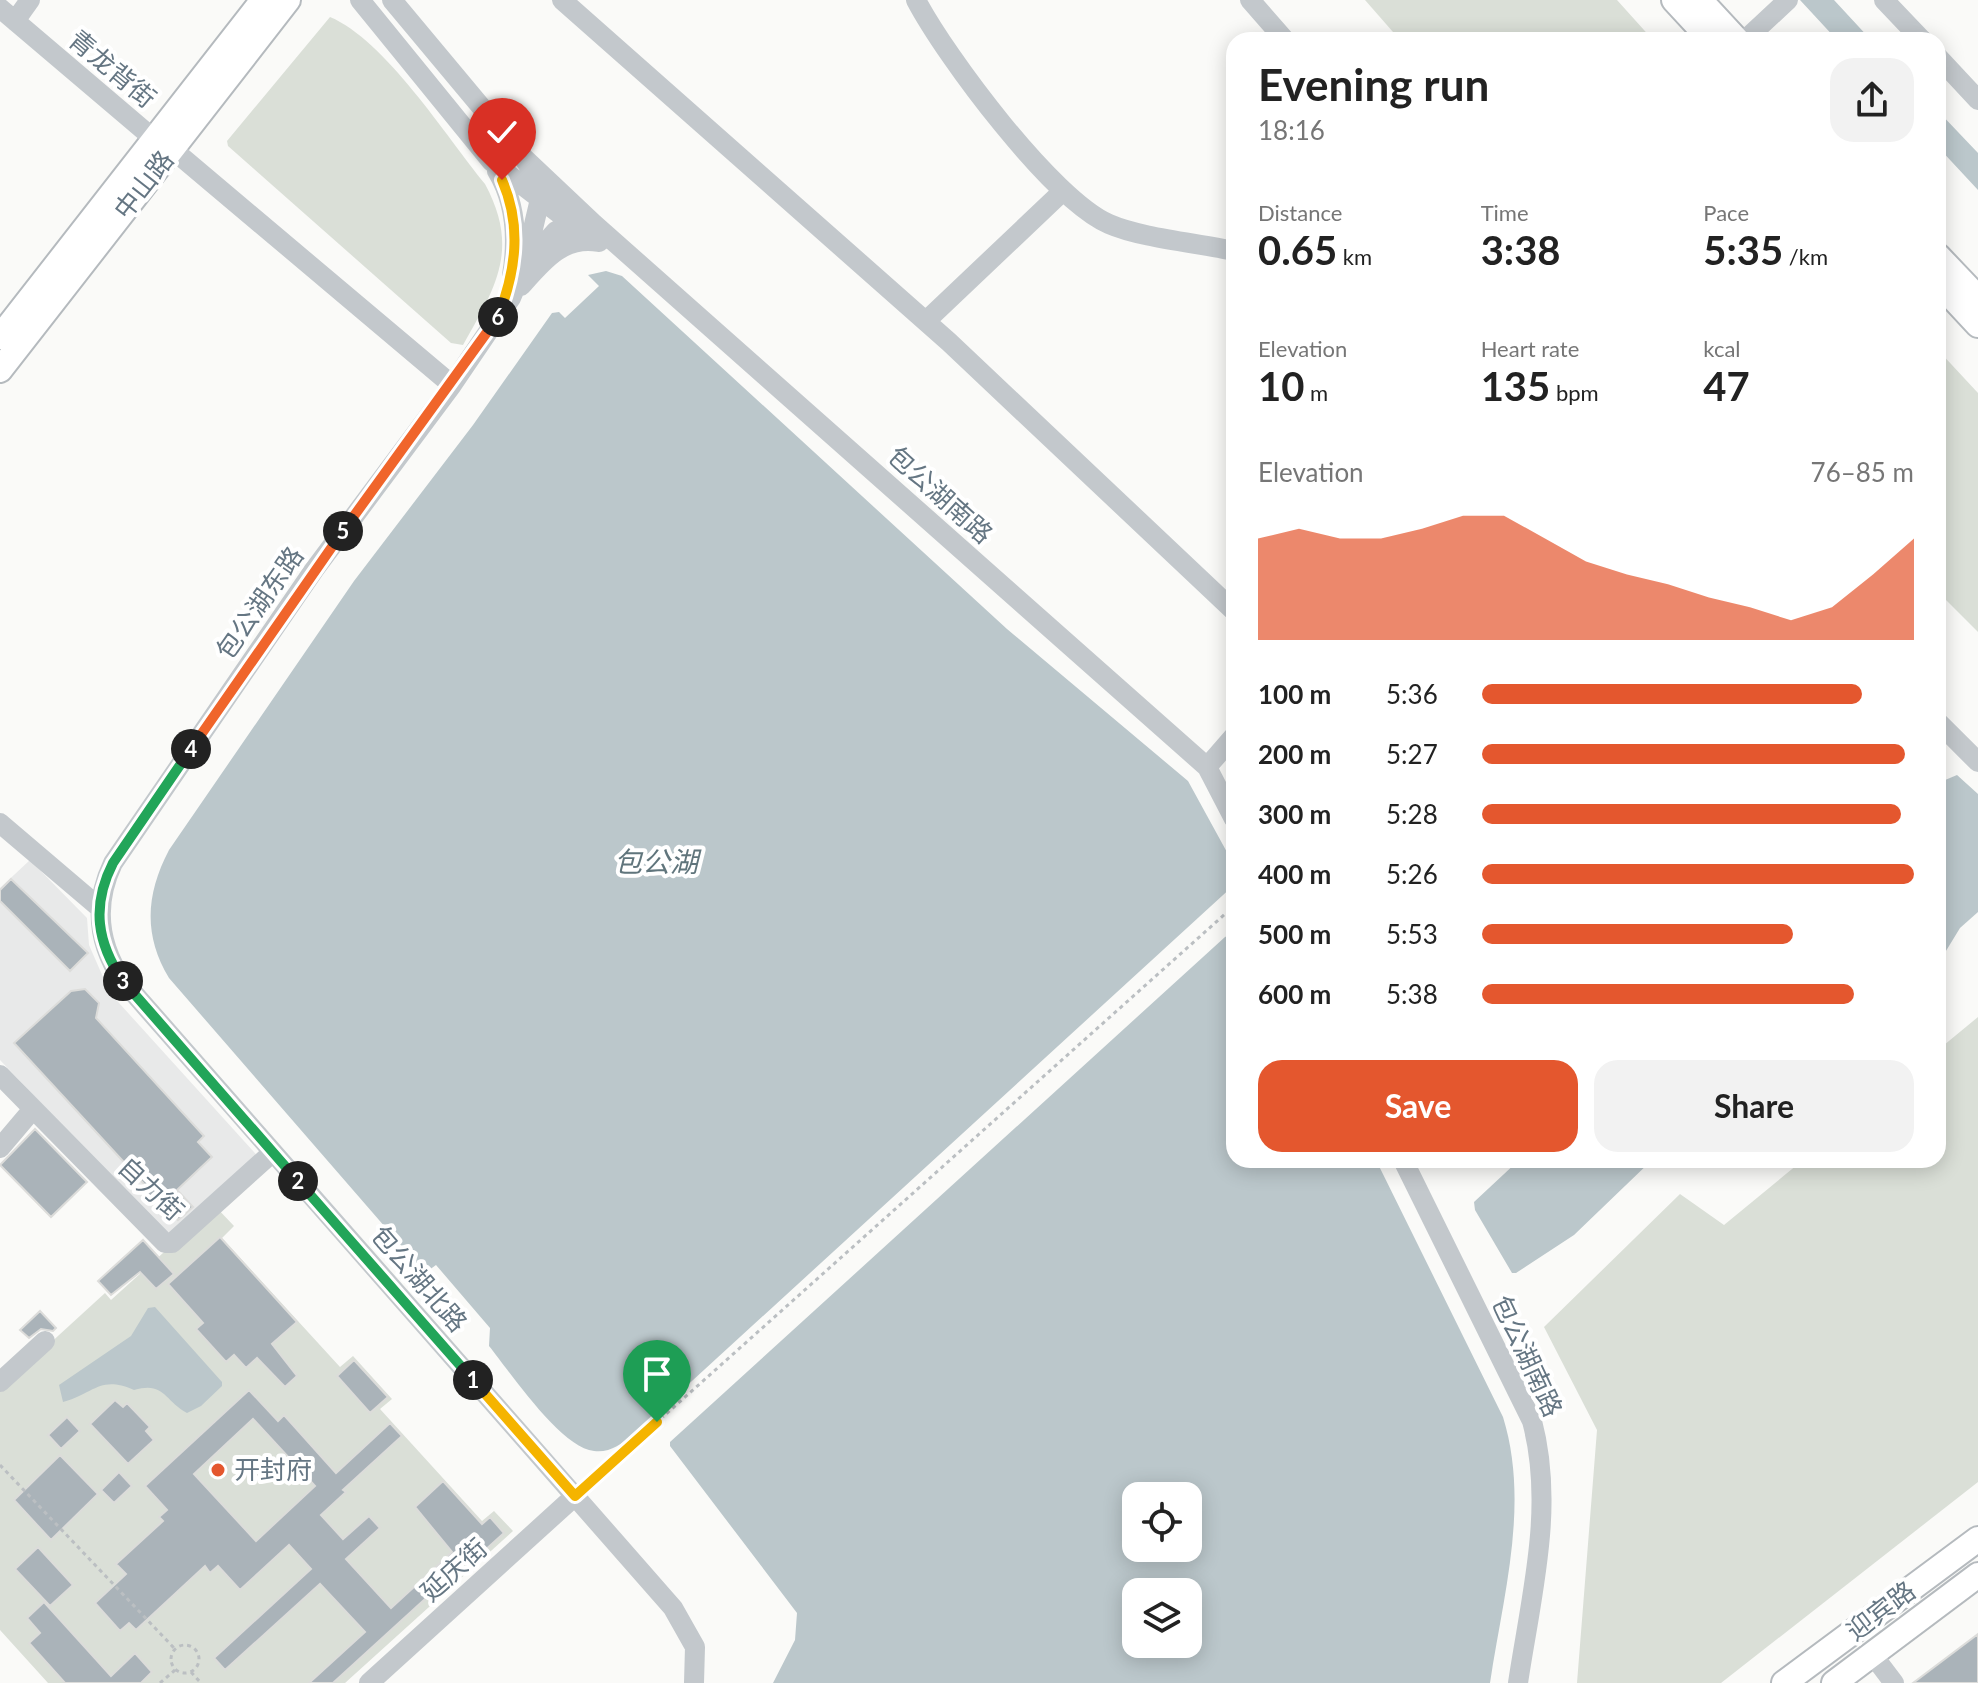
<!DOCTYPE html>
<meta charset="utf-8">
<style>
body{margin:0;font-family:Lato,"Noto Sans SC",sans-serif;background:#f2f2f2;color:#222;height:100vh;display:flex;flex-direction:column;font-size:30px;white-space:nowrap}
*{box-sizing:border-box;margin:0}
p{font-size:26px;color:#767676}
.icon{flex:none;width:44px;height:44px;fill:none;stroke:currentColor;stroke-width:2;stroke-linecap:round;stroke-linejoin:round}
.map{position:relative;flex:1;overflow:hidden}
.drawer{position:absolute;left:1226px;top:32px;width:720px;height:1136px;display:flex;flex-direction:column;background:#fff;border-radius:24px;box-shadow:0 4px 20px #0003}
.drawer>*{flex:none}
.tools{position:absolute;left:1122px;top:1482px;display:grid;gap:16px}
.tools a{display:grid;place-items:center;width:80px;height:80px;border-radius:16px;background:#fff;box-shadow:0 4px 20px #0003;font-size:40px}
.pin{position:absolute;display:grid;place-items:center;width:68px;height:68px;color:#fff;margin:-82px -34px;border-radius:50% 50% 50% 0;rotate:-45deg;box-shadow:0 0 8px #0007}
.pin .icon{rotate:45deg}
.km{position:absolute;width:40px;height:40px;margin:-20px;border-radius:50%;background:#222;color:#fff;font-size:22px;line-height:40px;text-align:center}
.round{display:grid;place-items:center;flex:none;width:84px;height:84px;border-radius:24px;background:#f2f2f2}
.headline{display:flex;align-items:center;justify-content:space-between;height:136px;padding:0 32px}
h1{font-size:44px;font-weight:700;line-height:60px}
.figures{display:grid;grid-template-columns:repeat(3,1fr);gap:12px;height:136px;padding:8px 32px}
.figures div{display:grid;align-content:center}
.figures b{font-size:40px;font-weight:700}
.figures small{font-size:22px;font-weight:400}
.figures p{font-size:22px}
.chart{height:224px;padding:16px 32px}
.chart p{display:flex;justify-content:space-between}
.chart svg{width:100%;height:144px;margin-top:8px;fill:#e4572e;opacity:.7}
.cta{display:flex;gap:16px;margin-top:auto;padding:16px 32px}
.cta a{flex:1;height:92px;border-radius:24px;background:#e4572e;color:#fff;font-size:32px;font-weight:700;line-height:92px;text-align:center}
.cta a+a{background:#f2f2f2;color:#222}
ul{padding:0 32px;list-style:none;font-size:26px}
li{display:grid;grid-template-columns:128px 96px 1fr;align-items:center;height:60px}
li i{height:20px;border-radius:10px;background:#e4572e}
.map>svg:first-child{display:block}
.built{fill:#e8e9e9}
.green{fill:#dadfd7}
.water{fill:#bbc7cb;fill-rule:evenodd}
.building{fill:#aab3b9;stroke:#dcdcda;stroke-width:2;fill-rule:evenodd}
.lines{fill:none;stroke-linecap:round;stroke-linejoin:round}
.major-casing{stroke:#b5babe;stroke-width:28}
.path{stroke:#bbbfc2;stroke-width:3;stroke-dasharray:4 4;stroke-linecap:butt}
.minor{stroke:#c3c8cc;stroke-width:20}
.major{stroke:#fff;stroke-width:24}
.split-1-casing{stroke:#fff;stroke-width:16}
.split-2-casing{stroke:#fff;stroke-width:16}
.split-3-casing{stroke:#fff;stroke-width:16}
.split-4-casing{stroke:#fff;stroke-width:16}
.split-5-casing{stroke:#fff;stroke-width:16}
.split-6-casing{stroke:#fff;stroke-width:16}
.split-7-casing{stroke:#fff;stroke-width:16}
.split-1{stroke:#f5b400;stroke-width:10}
.split-2{stroke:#22a559;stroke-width:10}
.split-3{stroke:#22a559;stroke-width:10}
.split-4{stroke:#22a559;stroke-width:10}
.split-5{stroke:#f0652b;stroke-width:10}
.split-6{stroke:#f0652b;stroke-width:10}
.split-7{stroke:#f5b400;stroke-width:10}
.poi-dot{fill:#e4572e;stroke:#fff;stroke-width:3}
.labels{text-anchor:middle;stroke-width:8;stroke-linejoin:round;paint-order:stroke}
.street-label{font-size:26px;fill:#657683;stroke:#fff}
.poi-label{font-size:26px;fill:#657683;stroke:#fff;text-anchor:start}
.water-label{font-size:28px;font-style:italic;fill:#60757c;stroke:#fff}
</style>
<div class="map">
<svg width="1978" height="1683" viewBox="0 0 1978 1683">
<rect width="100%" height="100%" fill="#fafaf8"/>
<path class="built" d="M30 860 87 918 89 945 110 993 264 1163 174 1243 0 1060V888Z"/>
<path class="green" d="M1365 0H1617L1653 40H1400Z
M330 17C385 40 446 136 485 184 520 249 496 287 463 345L451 343 228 146 227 141Z
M1938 350 1978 393V632L1938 592Z
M1978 1017V1482L1721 1683H1577L1597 1430 1544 1327 1680 1194 1724 1225 1803 1160H1938V1050Z
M215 1206 234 1226 222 1238 340 1367 353 1356 392 1399 380 1409 482 1521 494 1511 513 1531 345 1683H48L0 1630V1389L105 1293 111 1300Z"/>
<path class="water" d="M1800 0H1834L1871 40H1837Z
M1938 111 1978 153V190L1938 147Z
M606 271 622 276 1007 629 1188 781 1234 865V885L633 1435C621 1444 610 1453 594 1451 561 1448 510 1372 489 1346L490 1328 436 1265 425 1273 169 978C143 935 146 894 169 850L354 581 473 425 552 313 559 312 565 318 599 286 588 275Z
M1957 775 1978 794V912L1960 928 1938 964V783Z
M1234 933V1160H1376L1503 1417C1530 1504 1503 1596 1490 1683H773L795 1640 797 1613 670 1446V1442L1225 937ZM1136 1496H1188V1548H1136ZM1136 1592H1188V1644H1136Z
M1519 1160H1652L1574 1235 1516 1273H1512L1475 1210 1474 1202Z
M155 1307 222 1382V1386L201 1406 187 1413C164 1400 164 1381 134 1390 100 1375 95 1393 63 1402L59 1385 131 1336 148 1308Z"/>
<path class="building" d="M11 879 88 953 70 971 0 901V890Z
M85 989 99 1003 96 1018 204 1136 198 1142 212 1157 177 1190 193 1207 178 1220 162 1203 156 1208 140 1190 145 1185 14 1043 71 991Z
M35 1129 87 1182 51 1217 0 1165Z
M220 1237 297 1322 272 1344 297 1376 285 1387 257 1358 246 1368 234 1355 226 1362 196 1329 203 1323 168 1284Z
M143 1240 174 1274 156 1289 140 1272 111 1295 98 1281Z
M40 1311 56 1328 53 1331 41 1329 29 1338 20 1330Z
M354 1360 388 1397 370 1413 337 1376Z
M249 1390 278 1421 284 1415 336 1473 390 1423 402 1436 343 1490 346 1492 321 1515 343 1539 369 1516 380 1528 346 1559 391 1608 452 1552 415 1507 443 1481 482 1524 490 1517 504 1533 483 1552 480 1549 333 1683H309L365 1632 320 1584 225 1670 214 1658 311 1569 289 1545 240 1590 218 1566 210 1573 205 1566 136 1630 129 1623 120 1631 95 1603 126 1574 116 1564 163 1521 159 1517 167 1510 145 1486ZM253 1419 315 1486 256 1541 194 1474Z
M115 1400 123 1407 127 1403 150 1427 146 1431 154 1440 128 1464 90 1424Z
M67 1417 80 1431 61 1449 48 1435Z
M60 1455 98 1494 51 1540 14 1500Z
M119 1472 132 1486 114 1503 101 1490Z
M38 1547 73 1585 50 1606 15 1569Z
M44 1602 111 1676 135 1653 152 1672 141 1683H65L29 1643 40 1633 27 1618Z
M1978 1634V1683H1913Z"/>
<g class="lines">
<g class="major-casing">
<path id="major" d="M1674 0 1711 40
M1700 0 1737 40
M1938 256 1978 298
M1938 282 1978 325
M0 337 263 0
M0 370 288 0
M1784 1683 1978 1539
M1834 1683 1978 1575"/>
</g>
<path class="path" d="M0 1465 175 1649
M589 1483 1234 906
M171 1659a14 14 0 1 1 28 0a14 14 0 1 1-28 0Z
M191 1672 201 1683
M160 1683 175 1670"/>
<path class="minor" d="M360 0 491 161 595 241
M392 0 523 157 594 224 1207 767 1234 819
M562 0 949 342 1234 611
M916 0C946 57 1052 199 1109 224 1141 238 1198 243 1234 251
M1250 0 1285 40
M1884 0 1922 40
M0 8 154 139
M15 21 30 0
M1745 40 1788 0
M1938 57 1978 100
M172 149 452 385
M523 157 534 174 540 199 524 267 511 298 452 385 314 570 113 863C93 905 98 944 123 981L673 1608 695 1647 694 1683
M497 171C516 203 518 239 512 275
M531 259 556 231 579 220
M521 286C543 261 564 235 599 242
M926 321 1063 191
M1938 722 1978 762
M1207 767 1234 736
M0 823 101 909
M0 1075 165 1243H172L273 1152
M0 1148 33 1109
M1403 1160 1532 1421C1555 1507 1531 1596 1518 1683
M0 1382 45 1341
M1872 1654 1894 1683
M369 1683 575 1496"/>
<use href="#major" class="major"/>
</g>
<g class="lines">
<g class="split-1-casing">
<path id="split-1" d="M473 1380 575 1496 657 1422"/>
</g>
<g class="split-2-casing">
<path id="split-2" d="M298 1181 473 1380"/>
</g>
<g class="split-3-casing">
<path id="split-3" d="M123 981 298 1181"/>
</g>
<g class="split-4-casing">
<path id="split-4" d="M123 981C97 943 91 906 113 863L191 749"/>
</g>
<g class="split-5-casing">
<path id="split-5" d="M191 749 343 531"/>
</g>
<g class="split-6-casing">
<path id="split-6" d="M343 531 498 317"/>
</g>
<g class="split-7-casing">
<path id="split-7" d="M498 317C516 271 522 226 502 180"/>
</g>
<use href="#split-1" class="split-1"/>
<use href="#split-2" class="split-2"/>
<use href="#split-3" class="split-3"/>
<use href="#split-4" class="split-4"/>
<use href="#split-5" class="split-5"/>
<use href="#split-6" class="split-6"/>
<use href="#split-7" class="split-7"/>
</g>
<circle class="poi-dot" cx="218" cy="1470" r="8"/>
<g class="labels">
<g class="street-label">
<text transform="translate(112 69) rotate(40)" y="9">青龙背街</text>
<text transform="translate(144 185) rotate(-52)" y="9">中山路</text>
<text transform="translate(940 495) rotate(42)" y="9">包公湖南路</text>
<text transform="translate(260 603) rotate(-55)" y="9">包公湖东路</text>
<text transform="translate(151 1189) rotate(43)" y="9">自力街</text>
<text transform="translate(419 1279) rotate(49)" y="9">包公湖北路</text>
<text transform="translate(1527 1356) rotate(65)" y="9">包公湖南路</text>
<text transform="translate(454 1570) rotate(-42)" y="9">延庆街</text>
<text transform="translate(1881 1611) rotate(-37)" y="9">迎宾路</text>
</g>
<g class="poi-label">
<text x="234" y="1479">开封府</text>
</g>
<g class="water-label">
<text x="656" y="872">包公湖</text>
</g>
</g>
</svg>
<div class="tools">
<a><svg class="icon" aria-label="locate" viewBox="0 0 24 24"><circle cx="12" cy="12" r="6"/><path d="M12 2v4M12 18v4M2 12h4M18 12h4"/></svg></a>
<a><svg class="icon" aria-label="layers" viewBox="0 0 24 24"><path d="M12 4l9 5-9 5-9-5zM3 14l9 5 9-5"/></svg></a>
</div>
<div class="pin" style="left:657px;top:1422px;background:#1e9e55"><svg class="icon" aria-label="arrive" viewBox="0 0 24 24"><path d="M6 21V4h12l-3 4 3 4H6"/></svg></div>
<div class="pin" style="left:502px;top:180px;background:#d93025"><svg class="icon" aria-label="check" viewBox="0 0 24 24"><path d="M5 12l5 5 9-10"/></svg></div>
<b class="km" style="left:473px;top:1380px">1</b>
<b class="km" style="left:298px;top:1181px">2</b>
<b class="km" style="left:123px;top:981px">3</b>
<b class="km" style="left:191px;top:749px">4</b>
<b class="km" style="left:343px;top:531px">5</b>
<b class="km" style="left:498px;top:317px">6</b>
<section class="drawer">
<div class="headline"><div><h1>Evening run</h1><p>18:16</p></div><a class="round"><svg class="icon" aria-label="share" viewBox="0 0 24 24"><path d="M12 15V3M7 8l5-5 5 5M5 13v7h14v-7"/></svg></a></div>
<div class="figures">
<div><p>Distance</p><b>0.65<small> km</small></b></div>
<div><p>Time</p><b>3:38</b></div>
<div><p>Pace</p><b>5:35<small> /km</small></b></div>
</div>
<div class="figures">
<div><p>Elevation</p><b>10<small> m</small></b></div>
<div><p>Heart rate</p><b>135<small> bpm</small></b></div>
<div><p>kcal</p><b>47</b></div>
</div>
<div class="chart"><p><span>Elevation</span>76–85 m</p>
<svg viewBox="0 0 160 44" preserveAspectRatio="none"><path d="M0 44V13L10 10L20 13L30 13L40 10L50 6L60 6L70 13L80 20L90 24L100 27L110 31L120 34L130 38L140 34L150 24L160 13V44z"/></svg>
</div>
<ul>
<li><b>100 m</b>5:36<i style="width:88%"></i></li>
<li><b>200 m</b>5:27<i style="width:98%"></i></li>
<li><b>300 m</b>5:28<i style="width:97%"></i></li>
<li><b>400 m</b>5:26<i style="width:100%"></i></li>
<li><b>500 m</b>5:53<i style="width:72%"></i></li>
<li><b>600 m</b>5:38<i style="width:86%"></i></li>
</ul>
<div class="cta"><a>Save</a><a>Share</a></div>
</section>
</div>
